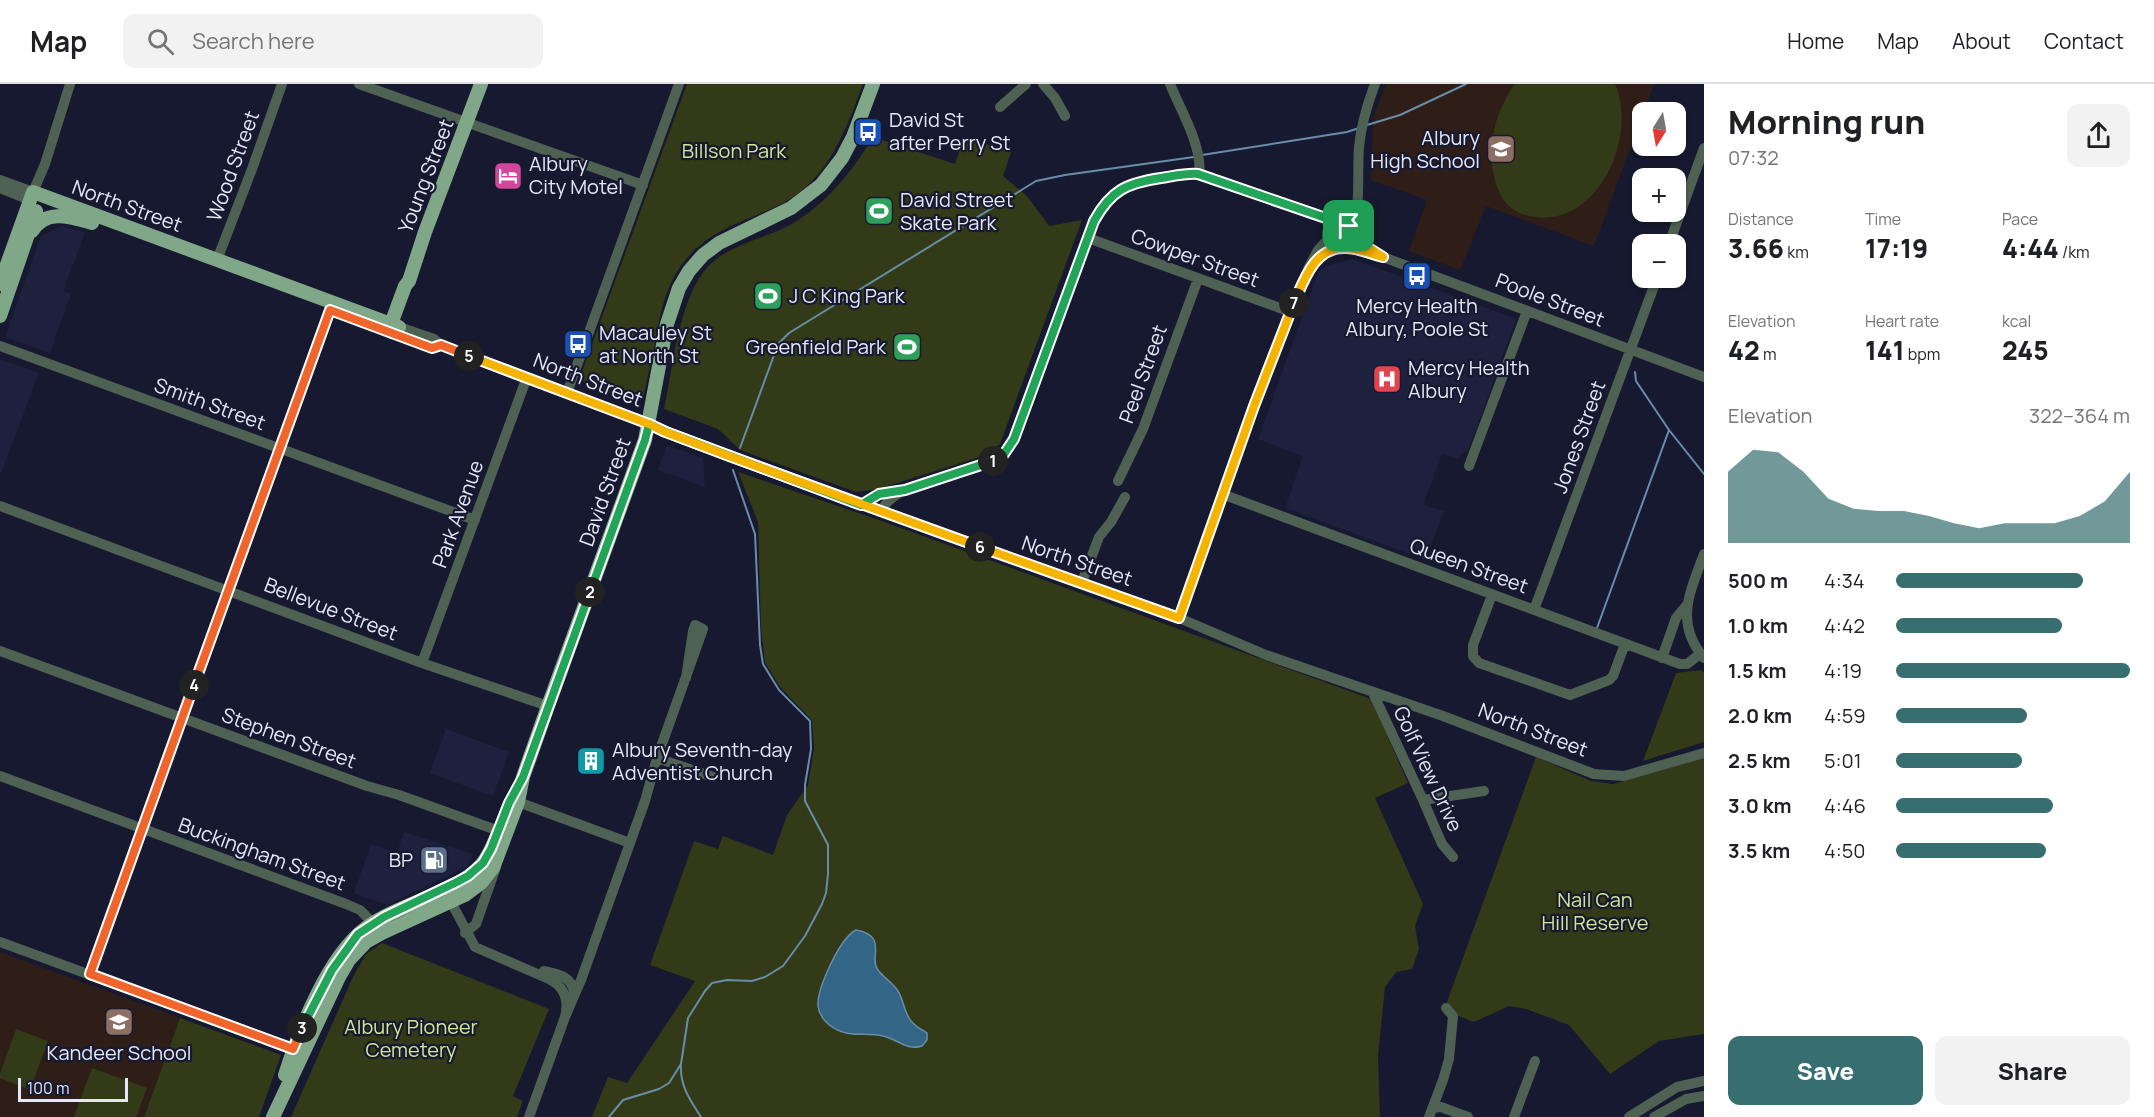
<!DOCTYPE html>
<meta charset="utf-8">
<style>
body{margin:0;font-family:Manrope,sans-serif;background:#f2f2f2;color:#202124;height:100vh;display:flex;flex-direction:column;font-size:22px;white-space:nowrap}
*{box-sizing:border-box;margin:0}
p{font-size:20px;color:#757577}
.icon{flex:none;width:33px;height:33px;fill:none;stroke:currentColor;stroke-width:2;stroke-linecap:round;stroke-linejoin:round}
.map{position:relative;flex:1;overflow:hidden}
.details{display:flex;flex-direction:column;background:#fff;width:450px}
.details>*{flex:none}
.needle{width:39px;rotate:191deg}
.buttons{position:absolute;left:1632px;top:18px;display:grid;gap:12px}
.buttons a{display:grid;place-items:center;width:54px;height:54px;border-radius:12px;background:#fff;box-shadow:0 2px 4px #0004;font-size:30px}
.scale{position:absolute;left:18px;bottom:15px;width:110px;box-sizing:border-box;padding-left:6px;border:3px solid #e4e7f7;border-top:0;font-size:16px;line-height:21px;white-space:nowrap;color:#e4e7f7;-webkit-text-stroke:4px #171930;paint-order:stroke}
.pin{position:absolute;display:grid;place-items:center;width:51px;height:51px;color:#fff;margin:-26px;border-radius:12px;box-shadow:0 3px 9px #0006}
.km{position:absolute;width:30px;height:30px;margin:-15px;border-radius:50%;background:#222;color:#fff;font-size:16px;line-height:30px;text-align:center}
.round{display:grid;place-items:center;flex:none;width:63px;height:63px;border-radius:12px;background:#f2f2f2}
.summary{display:flex;align-items:center;justify-content:space-between;height:102px;padding:0 24px}
h1{font-size:33px;font-weight:800;line-height:45px}
.stats{display:grid;grid-template-columns:repeat(3,1fr);gap:9px;height:102px;padding:6px 24px}
.stats div{display:grid;align-content:center}
.stats b{font-size:26px;font-weight:800}
.stats small{font-size:16px;font-weight:400}
.stats p{font-size:16px}
.chart{height:168px;padding:12px 24px}
.chart p{display:flex;justify-content:space-between}
.chart svg{width:100%;height:108px;margin-top:6px;fill:#376e6f;opacity:.7}
.primary-button{display:flex;gap:12px;margin-top:auto;padding:12px 24px}
.primary-button a{flex:1;height:69px;border-radius:12px;background:#376e6f;color:#fff;font-size:24px;font-weight:800;line-height:69px;text-align:center}
.primary-button a+a{background:#f2f2f2;color:#202124}
ul{padding:0 24px;list-style:none;font-size:20px}
li{display:grid;grid-template-columns:96px 72px 1fr;align-items:center;height:45px}
li i{height:15px;border-radius:8px;background:#376e6f}
header{display:flex;align-items:center;gap:36px;box-sizing:border-box;height:84px;padding:0 30px;background:#fff;border-bottom:2px solid #e0e0e0}
header strong{font-size:28px}
nav{display:flex;gap:33px;margin-inline-start:auto;font-size:21px}
.search{width:420px;height:54px;background:#f2f2f2;display:flex;align-items:center;gap:15px;box-sizing:border-box;padding:0 21px;border-radius:12px;color:#757577;font-size:22px}
main{display:flex;flex:1;min-height:0}
.map>svg:first-child{display:block}
.built{fill:#1e213e}
.education{fill:#2f1e18}
.green{fill:#323a17}
.water{fill:#336686;stroke:#688da8;stroke-width:1.5}
.lines{fill:none;stroke-linecap:round;stroke-linejoin:round}
.stream{stroke:#688da8;stroke-width:2}
.minor{stroke:#4e6152;stroke-width:10}
.major{stroke:#80a888;stroke-width:14}
.split-1-casing{stroke:#fff;stroke-width:12}
.split-2-casing{stroke:#fff;stroke-width:12}
.split-3-casing{stroke:#fff;stroke-width:12}
.split-4-casing{stroke:#fff;stroke-width:12}
.split-5-casing{stroke:#fff;stroke-width:12}
.split-6-casing{stroke:#fff;stroke-width:12}
.split-7-casing{stroke:#fff;stroke-width:12}
.split-8-casing{stroke:#fff;stroke-width:12}
.split-1{stroke:#22a559;stroke-width:8}
.split-2{stroke:#22a559;stroke-width:8}
.split-3{stroke:#22a559;stroke-width:8}
.split-4{stroke:#f0652b;stroke-width:8}
.split-5{stroke:#f0652b;stroke-width:8}
.split-6{stroke:#f5b400;stroke-width:8}
.split-7{stroke:#f5b400;stroke-width:8}
.split-8{stroke:#f5b400;stroke-width:8}
.labels{text-anchor:middle;stroke-width:4.5;stroke-linejoin:round;paint-order:stroke}
.poi-label{font-size:20px;fill:#e4e7f7;stroke:#171930;text-anchor:start}
.park-label{font-size:20px;fill:#d0e596;stroke:#171930}
.street-label{font-size:20px;fill:#e4e7f7;stroke:#171930}
</style>
<header>
<strong>Map</strong>
<div class="search"><svg class="icon" aria-label="search" viewBox="0 0 24 24"><circle cx="10" cy="10" r="6"/><path d="M15 15l6 6"/></svg>Search here</div>
<nav><a>Home</a><a>Map</a><a>About</a><a>Contact</a></nav>
</header>
<main>
<div class="map">
<svg width="1704" height="1033" viewBox="0 0 1704 1033">
<rect width="100%" height="100%" fill="#171930"/>
<path class="built" d="M62 142 85 149 63 207 71 210 50 269 8 254 6 250 41 152Z
M1353 175 1516 235 1468 367 1462 369 1458 375 1442 370 1423 421 1444 427 1426 476 1285 424 1303 372 1258 355 1318 189 1325 182Z
M0 275 39 289 1 389H0Z
M667 361 703 374 705 403 658 386Z
M446 645 509 668 493 712 430 689Z
M404 748 473 770 467 783 387 821 354 809 371 760 397 769Z"/>
<path class="education" d="M1386 0H1654L1594 162 1486 122 1460 186 1409 167 1427 116 1371 96 1373 35Z
M0 868 180 934 144 1033H0Z"/>
<path class="green" d="M687 0H863C846 45 829 95 783 119 743 140 709 143 680 183 663 208 659 237 654 266 650 282 646 299 643 315L635 319 585 300 580 293Z
M1515 0H1615C1638 52 1599 142 1535 133 1507 129 1498 113 1493 87 1487 58 1498 23 1515 0Z
M873 53 955 80 964 53 1011 68 1003 92 1027 112 1049 142 1082 136 1000 360 983 372 878 405 856 408 740 366 718 345 664 325C673 283 678 224 702 190 725 158 767 156 797 137 830 115 853 86 873 53Z
M738 388 879 436 1371 615 1408 699 1375 714 1423 820 1415 842 1419 865 1412 885 1396 888 1385 903 1378 972 1380 1033H592L608 993 627 999 695 897 650 881 694 757 718 765 723 752 773 771 787 731 808 701 814 665 812 636 780 603 765 579 761 544 758 438Z
M1701 586 1704 589V658L1643 677 1676 589Z
M1536 673 1591 697 1613 700 1704 674V950L1659 957 1610 990 1569 941 1526 925 1509 922 1474 938 1444 926Z
M382 859 549 925 513 1012 523 1017 517 1033H291L353 893 366 870Z
M180 934 281 971 259 1033H144Z
M16 945 48 957 30 1006 0 994V990Z
M92 984 147 1004 136 1033H74Z"/>
<path class="water" d="M856 846C889 852 868 874 878 886 884 894 893 899 898 907 903 915 904 926 909 934 912 941 921 945 927 949V956L922 962C907 967 897 955 883 952 867 948 849 954 834 944 826 940 819 931 818 922 817 904 840 854 856 846Z"/>
<g class="lines">
<path class="stream" d="M1367 41 1400 31 1466 0
M1202 71 1347 48 1359 44
M1635 288 1636 297 1669 346 1704 390
M740 364 778 260 789 249 1036 97 1065 91 1194 73
M1597 544 1669 346
M681 982C680 1002 690 1016 701 1033
M609 1033 623 1016 659 1005 669 999 681 980 688 934 705 907 712 899 727 896 752 897 765 893 783 882 805 852 822 820 826 809 828 790V761L805 717V701L811 665 810 637 779 606 763 580 760 561 755 450 733 386"/>
<path class="minor" d="M359 0 643 101
M1043 0 1055 14 1065 32
M1170 0C1180 25 1203 63 1199 90
M1000 23 1026 0
M0 96 33 108 45 80 70 0
M0 104 30 116
M1352 146C1361 126 1357 86 1359 63 1361 41 1367 21 1375 0
M1088 154 1291 228
M1669 160 1704 64
M1345 163 1351 158 1352 146C1341 133 1322 141 1328 156 1330 159 1332 162 1335 163 1341 166 1339 163 1345 163 1357 164 1371 170 1383 173L1704 293
M217 176 252 85 282 0
M399 243 434 255 441 261 649 340 663 347 729 372 1179 534 1266 571 1443 632 1594 690 1624 692 1704 669
M393 249 432 264 441 261
M0 262 475 436
M567 309 679 0
M1469 382 1527 227
M1118 397 1143 345 1198 195
M1222 410 1680 580H1687L1700 570
M861 421 879 410 898 406
M0 422 422 579 548 622
M880 428C903 387 980 398 1010 363L1094 137C1111 105 1127 99 1161 94 1174 92 1186 89 1199 90L1337 139
M1082 498 1099 453 1111 438 1125 413
M1492 511 1473 561V572L1479 579 1570 611 1609 596 1613 592 1625 560
M1534 526 1657 194
M1179 534 1254 322 1308 185 1318 166 1328 155
M0 567 367 702 399 711 499 747
M1662 574 1676 534 1686 522
M1704 574C1674 539 1690 508 1704 470
M422 579 527 293
M1373 609 1423 716 1442 760 1453 773
M657 674 713 693
M0 692 346 820 360 826 373 839
M1423 716 1484 707
M518 718 630 759
M451 818 475 863 549 895C565 903 569 916 565 933L529 1033
M465 849 476 840 496 783
M0 858 301 968
M544 887C557 890 572 892 574 908
M90 890 330 226
M565 933 581 896 645 717 657 674 703 545 695 541 693 547 686 594
M1433 1024 1441 1023 1468 1033
M1429 1033 1443 996 1449 975 1453 932 1446 924
M1514 1033 1535 977
M1629 1033 1677 1003 1704 997
M1654 1033 1686 1015 1704 1012"/>
<path class="major" d="M32 147C46 124 71 133 92 139
M0 200 33 108 399 243
M0 232 36 127
M392 248 391 240 405 202 409 197 425 148 481 0
M285 991C299 947 328 872 366 844 399 819 456 810 482 780 490 770 494 758 499 747
M273 1033 339 893 349 876 366 858 382 849 465 811 481 799 493 784 518 718 523 693 548 622 645 356 667 240 679 204 689 187 703 171 719 159 791 124 821 101 842 74 853 53 873 0"/>
</g>
<g class="lines">
<g class="split-1-casing">
<path id="split-1" d="M993 377 1004 370 1014 355 1094 137C1111 106 1127 99 1161 94 1174 92 1186 89 1198 90L1349 142"/>
</g>
<g class="split-2-casing">
<path id="split-2" d="M590 508 645 356 649 340 666 348 861 421 879 410 905 406 993 377"/>
</g>
<g class="split-3-casing">
<path id="split-3" d="M302 944 332 886 358 850 384 833 457 798 468 792 483 779 491 765 509 719 523 693 590 508"/>
</g>
<g class="split-4-casing">
<path id="split-4" d="M194 601 90 890 293 965 302 944"/>
</g>
<g class="split-5-casing">
<path id="split-5" d="M194 601 330 226 432 264 441 261 469 272"/>
</g>
<g class="split-6-casing">
<path id="split-6" d="M469 272 649 340 663 347 729 372 980 463"/>
</g>
<g class="split-7-casing">
<path id="split-7" d="M980 463 1179 534 1254 322 1294 219"/>
</g>
<g class="split-8-casing">
<path id="split-8" d="M1294 219C1304 196 1315 162 1346 164 1358 164 1371 170 1383 173L1353 154 1349 142"/>
</g>
<use href="#split-1" class="split-1"/>
<use href="#split-2" class="split-2"/>
<use href="#split-3" class="split-3"/>
<use href="#split-4" class="split-4"/>
<use href="#split-5" class="split-5"/>
<use href="#split-6" class="split-6"/>
<use href="#split-7" class="split-7"/>
<use href="#split-8" class="split-8"/>
</g>
<defs>
<g id="bus-square" transform="scale(1.5)"><rect x="-9" y="-9" width="18" height="18" rx="4" fill="#1a4fb4" stroke="#171930"/><path d="M-5-6H5V4H4V6H2V4H-2V6H-4V4H-5ZM-3.5-4V0h7V-4ZM-3.5 1.2v1.5H-2V1.2ZM2 1.2v1.5H3.5V1.2Z" fill="#fff"/></g>
<g id="school-square" transform="scale(1.5)"><rect x="-9" y="-9" width="18" height="18" rx="4" fill="#8d6e63" stroke="#171930"/><path d="M0-5L7-2L0 1L-7-2ZM-4 1L0 2.5L4 1V4Q0 6-4 4Z" fill="#fff"/></g>
<g id="hotel-square" transform="scale(1.5)"><rect x="-9" y="-9" width="18" height="18" rx="4" fill="#d1479c" stroke="#171930"/><path d="M-6-4.5h1.5V1H6V5H4.5V3h-9V5H-6ZM-4 0a1.8 1.8 0 1 1 3.6 0ZM.5 0V-2.5h3Q6-2.5 6 0Z" fill="#fff"/></g>
<g id="stadium-square" transform="scale(1.5)"><rect x="-9" y="-9" width="18" height="18" rx="4" fill="#2e9e5b" stroke="#171930"/><path d="M0-5a6.5 5 0 1 0 0 10a6.5 5 0 1 0 0-10ZM-3.5-1.8h7v3.6h-7Z" fill="#fff"/></g>
<g id="hospital-square" transform="scale(1.5)"><rect x="-9" y="-9" width="18" height="18" rx="4" fill="#e0444e" stroke="#171930"/><path d="M-5-5h3v3.5h4V-5h3V5h-3V1.5h-4V5h-3Z" fill="#fff"/></g>
<g id="building-square" transform="scale(1.5)"><rect x="-9" y="-9" width="18" height="18" rx="4" fill="#0f9aa8" stroke="#171930"/><path d="M-4-6H4V6H1V3H-1V6H-4ZM-2.5-4.3h1.7v1.8h-1.7ZM.8-4.3h1.7v1.8H.8ZM-2.5-1h1.7V.8h-1.7ZM.8-1h1.7V.8H.8Z" fill="#fff"/></g>
<g id="fuel-square" transform="scale(1.5)"><rect x="-9" y="-9" width="18" height="18" rx="4" fill="#5c6f8a" stroke="#171930"/><path d="M-5.5-6h7V0h2V4h1.3V-2.5L3-4.5l.8-.8L6-3V5H2.5V1h-1V6h-7ZM-4.2-4.7v3.2H.2V-4.7Z" fill="#fff"/></g>
</defs>
<g fill-rule="evenodd">
<use href="#bus-square" x="868" y="48"/>
<use href="#school-square" x="1501" y="65"/>
<use href="#hotel-square" x="508" y="92"/>
<use href="#stadium-square" x="879" y="127"/>
<use href="#bus-square" x="1417" y="192"/>
<use href="#stadium-square" x="768" y="212"/>
<use href="#bus-square" x="578" y="260"/>
<use href="#stadium-square" x="907" y="263"/>
<use href="#hospital-square" x="1387" y="295"/>
<use href="#building-square" x="591" y="677"/>
<use href="#fuel-square" x="434" y="776"/>
<use href="#school-square" x="119" y="938"/>
</g>
<g class="labels">
<g class="poi-label">
<text x="889" y="43">David St<tspan x="889" dy="23">after Perry St</tspan></text>
<text x="1480" y="61" text-anchor="end">Albury<tspan x="1480" dy="23">High School</tspan></text>
<text x="529" y="87">Albury<tspan x="529" dy="23">City Motel</tspan></text>
<text x="900" y="123">David Street<tspan x="900" dy="23">Skate Park</tspan></text>
<text x="789" y="219">J C King Park</text>
<text x="1417" y="229" text-anchor="middle">Mercy Health<tspan x="1417" dy="23">Albury, Poole St</tspan></text>
<text x="599" y="256">Macauley St<tspan x="599" dy="23">at North St</tspan></text>
<text x="886" y="270" text-anchor="end">Greenfield Park</text>
<text x="1408" y="291">Mercy Health<tspan x="1408" dy="23">Albury</tspan></text>
<text x="612" y="673">Albury Seventh-day<tspan x="612" dy="23">Adventist Church</tspan></text>
<text x="413" y="783" text-anchor="end">BP</text>
<text x="119" y="976" text-anchor="middle">Kandeer School</text>
</g>
<g class="park-label">
<text x="734" y="74">Billson Park</text>
<text x="1595" y="823">Nail Can<tspan x="1595" dy="23">Hill Reserve</tspan></text>
<text x="411" y="950">Albury Pioneer<tspan x="411" dy="23">Cemetery</tspan></text>
</g>
<g class="street-label">
<text transform="translate(233 82) rotate(-70)" y="7">Wood Street</text>
<text transform="translate(426 92) rotate(-69)" y="7">Young Street</text>
<text transform="translate(127 122) rotate(20)" y="7">North Street</text>
<text transform="translate(1195 174) rotate(20)" y="7">Cowper Street</text>
<text transform="translate(1550 216) rotate(21)" y="7">Poole Street</text>
<text transform="translate(1143 290) rotate(-70)" y="7">Peel Street</text>
<text transform="translate(588 296) rotate(21)" y="7">North Street</text>
<text transform="translate(210 320) rotate(20)" y="7">Smith Street</text>
<text transform="translate(1579 353) rotate(-70)" y="7">Jones Street</text>
<text transform="translate(605 408) rotate(-70)" y="7">David Street</text>
<text transform="translate(458 430) rotate(-70)" y="7">Park Avenue</text>
<text transform="translate(1077 477) rotate(19)" y="7">North Street</text>
<text transform="translate(1469 482) rotate(20)" y="7">Queen Street</text>
<text transform="translate(331 525) rotate(21)" y="7">Bellevue Street</text>
<text transform="translate(1533 646) rotate(21)" y="7">North Street</text>
<text transform="translate(289 654) rotate(20)" y="7">Stephen Street</text>
<text transform="translate(1428 685) rotate(65)" y="7">Golf View Drive</text>
<text transform="translate(262 770) rotate(20)" y="7">Buckingham Street</text>
</g>
</g>
</svg>
<div class="buttons">
<a><svg class="needle" viewBox="-14 -14 28 28"><path d="M0-13l5 13h-10z" fill="#e53935"/><path d="M0 13l5-13h-10z" fill="#757577"/></svg></a>
<a>+</a>
<a>−</a>
</div>
<div class="scale">100 m</div>
<div class="pin" style="left:1349px;top:142px;background:#1e9e55"><svg class="icon" aria-label="arrive" viewBox="0 0 24 24"><path d="M6 21V4h12l-3 4 3 4H6"/></svg></div>
<b class="km" style="left:993px;top:377px">1</b>
<b class="km" style="left:590px;top:508px">2</b>
<b class="km" style="left:302px;top:944px">3</b>
<b class="km" style="left:194px;top:601px">4</b>
<b class="km" style="left:469px;top:272px">5</b>
<b class="km" style="left:980px;top:463px">6</b>
<b class="km" style="left:1294px;top:219px">7</b>
</div>
<section class="details">
<div class="summary"><div><h1>Morning run</h1><p>07:32</p></div><a class="round"><svg class="icon" aria-label="share" viewBox="0 0 24 24"><path d="M12 15V3M7 8l5-5 5 5M5 13v7h14v-7"/></svg></a></div>
<div class="stats">
<div><p>Distance</p><b>3.66<small> km</small></b></div>
<div><p>Time</p><b>17:19</b></div>
<div><p>Pace</p><b>4:44<small> /km</small></b></div>
</div>
<div class="stats">
<div><p>Elevation</p><b>42<small> m</small></b></div>
<div><p>Heart rate</p><b>141<small> bpm</small></b></div>
<div><p>kcal</p><b>245</b></div>
</div>
<div class="chart"><p><span>Elevation</span>322–364 m</p>
<svg viewBox="0 0 160 44" preserveAspectRatio="none"><path d="M0 44V15L10 6L20 7L30 15L40 26L50 30L60 31L70 31L80 33L90 36L100 38L110 36L120 36L130 36L140 33L150 27L160 15V44z"/></svg>
</div>
<ul>
<li><b>500 m</b>4:34<i style="width:80%"></i></li>
<li><b>1.0 km</b>4:42<i style="width:71%"></i></li>
<li><b>1.5 km</b>4:19<i style="width:100%"></i></li>
<li><b>2.0 km</b>4:59<i style="width:56%"></i></li>
<li><b>2.5 km</b>5:01<i style="width:54%"></i></li>
<li><b>3.0 km</b>4:46<i style="width:67%"></i></li>
<li><b>3.5 km</b>4:50<i style="width:64%"></i></li>
</ul>
<div class="primary-button"><a>Save</a><a>Share</a></div>
</section>
</main>
